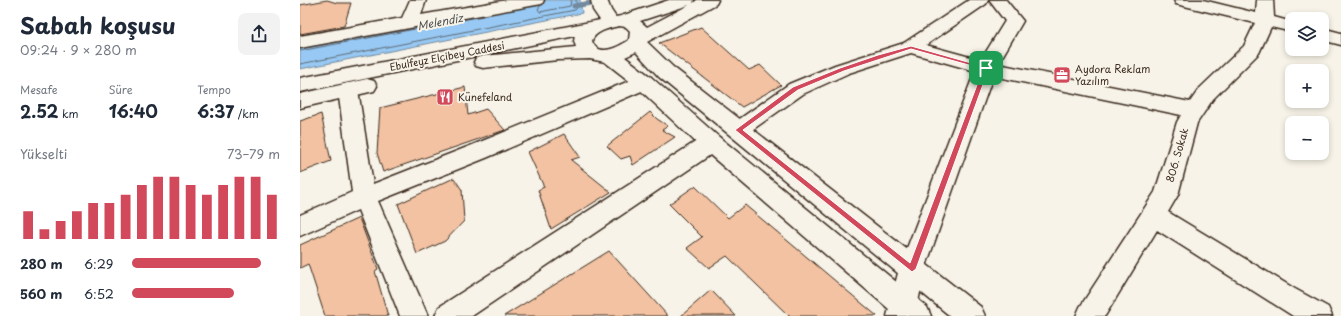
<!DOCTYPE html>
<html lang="tr">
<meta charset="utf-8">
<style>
body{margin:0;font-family:"Playpen Sans",sans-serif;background:#f2f2f3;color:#1f2937;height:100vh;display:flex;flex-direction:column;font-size:15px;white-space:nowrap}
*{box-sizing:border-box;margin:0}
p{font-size:13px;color:#747a83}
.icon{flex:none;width:22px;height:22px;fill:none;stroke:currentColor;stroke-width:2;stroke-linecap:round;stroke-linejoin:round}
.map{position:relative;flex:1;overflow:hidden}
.panel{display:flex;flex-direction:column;background:#fff;width:300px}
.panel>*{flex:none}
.controls{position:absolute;left:985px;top:12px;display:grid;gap:8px}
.controls a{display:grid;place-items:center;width:44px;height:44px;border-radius:8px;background:#fff;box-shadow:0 2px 6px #0003;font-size:20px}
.pin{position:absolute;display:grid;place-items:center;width:34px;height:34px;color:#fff;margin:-17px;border-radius:8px;box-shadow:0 2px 6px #0006}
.round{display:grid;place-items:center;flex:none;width:42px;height:42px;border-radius:8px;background:#f2f2f3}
.head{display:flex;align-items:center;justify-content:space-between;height:68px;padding:0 20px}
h1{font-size:22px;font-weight:700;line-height:30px}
.metrics{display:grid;grid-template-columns:repeat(3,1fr);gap:6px;height:68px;padding:4px 20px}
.metrics div{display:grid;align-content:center}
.metrics b{font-size:17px;font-weight:700}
.metrics small{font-size:11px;font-weight:400}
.metrics p{font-size:11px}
.chart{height:112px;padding:8px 20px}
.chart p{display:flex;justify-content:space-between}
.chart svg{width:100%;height:72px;margin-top:4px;stroke:#d1495b;stroke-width:6}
ul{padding:0 20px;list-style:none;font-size:13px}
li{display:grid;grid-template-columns:64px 48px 1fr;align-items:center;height:30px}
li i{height:10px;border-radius:5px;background:#d1495b}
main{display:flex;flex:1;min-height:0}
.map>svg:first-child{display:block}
.water{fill:#97c9f4;stroke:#72899e}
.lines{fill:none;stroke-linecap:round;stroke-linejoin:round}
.shore{stroke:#606a74;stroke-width:1}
.stream{stroke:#72899e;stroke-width:5}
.building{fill:#f2c2a2;stroke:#3b2a1e}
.minor-casing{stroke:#3b2a1e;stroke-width:3}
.major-casing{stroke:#3b2a1e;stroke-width:3}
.minor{fill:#f7f3e8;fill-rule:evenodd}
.major{fill:#f7f3e8;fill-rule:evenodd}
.route{fill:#d1495b;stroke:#fff;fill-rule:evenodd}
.labels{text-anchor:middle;stroke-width:4;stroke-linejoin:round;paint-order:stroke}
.street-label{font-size:10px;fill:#3b2a1e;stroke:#f7f3e8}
.poi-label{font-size:10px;fill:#3b2a1e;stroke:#f7f3e8;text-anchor:start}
.water-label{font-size:11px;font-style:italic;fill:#525254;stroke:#f7f3e8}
</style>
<main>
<section class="panel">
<div class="head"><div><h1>Sabah koşusu</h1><p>09:24 · 9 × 280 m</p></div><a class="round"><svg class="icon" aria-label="share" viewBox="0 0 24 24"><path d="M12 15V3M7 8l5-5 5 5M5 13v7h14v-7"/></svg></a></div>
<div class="metrics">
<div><p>Mesafe</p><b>2.52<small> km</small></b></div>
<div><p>Süre</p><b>16:40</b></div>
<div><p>Tempo</p><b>6:37<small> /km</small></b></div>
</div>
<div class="chart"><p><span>Yükselti</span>73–79 m</p>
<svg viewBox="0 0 160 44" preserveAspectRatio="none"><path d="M5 44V27M15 44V38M25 44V33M35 44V27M45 44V22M55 44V22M65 44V17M75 44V11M85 44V6M95 44V6M105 44V11M115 44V17M125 44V11M135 44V6M145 44V6M155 44V17"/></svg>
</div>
<ul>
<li><b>280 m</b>6:29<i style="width:87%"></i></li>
<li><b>560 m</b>6:52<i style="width:69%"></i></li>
</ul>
</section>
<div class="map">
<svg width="1041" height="316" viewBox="0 0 1041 316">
<rect width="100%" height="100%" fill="#f7f3e8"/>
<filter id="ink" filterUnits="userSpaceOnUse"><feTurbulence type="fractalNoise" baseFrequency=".025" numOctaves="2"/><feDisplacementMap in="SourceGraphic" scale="8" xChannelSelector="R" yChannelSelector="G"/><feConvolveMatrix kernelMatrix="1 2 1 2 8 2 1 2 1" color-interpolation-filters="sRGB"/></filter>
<g filter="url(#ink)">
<path class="water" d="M242 0H280L282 13 0 69V47Z"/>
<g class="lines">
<path class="shore" d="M241 5 238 9 240 12 270 6 271 0
M0 51 183 16
M0 64 275 10 277 8 276 0"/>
<path class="stream" d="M274 6 308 0"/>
</g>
<path class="building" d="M27 0 37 3H51L44 26 0 34V5Z
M401 27 449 70 460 65 481 85 442 107 359 43Z
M165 87 168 115 186 109 205 130 83 172 77 153 80 108Z
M350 112 357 119 368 126 362 130 375 137 333 165 330 156 321 159 307 146Z
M21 114 31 161 0 173V121Z
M264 134 280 157 271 160 311 192 251 229 238 190 244 187 228 152Z
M154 178 162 190 164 221 145 241 117 254 98 204Z
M395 186 428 218 445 205 577 316H489L427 256 409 268 387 248 402 237 369 204Z
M59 218 78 269 75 271 88 316H25L8 264 0 268V245Z
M309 251 368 316H204Z
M411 290 436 316H381Z"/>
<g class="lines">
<g class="minor-casing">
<path id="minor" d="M110 0H126L121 15 207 0H244L242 4 236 5 0 48V36L102 18Z
M291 0H307L311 10 319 22 316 26 310 27 304 26 293 10Z
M669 0H688L686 4 626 45 681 60 705 21 689 0H706L723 21 698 64 890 102 899 89 944 46 955 23 876 4 874 0H903L956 13 957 0H973L974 17 992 22V32L971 27 959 53 913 99 897 123 878 195 868 212 995 289 1028 307 1032 316H993L857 230 805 316H776L780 307 855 192 877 122 881 115 693 76 625 269 615 316H587L599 269 675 71 611 53 549 73 503 94 445 135 438 138 431 135 427 130 431 125 489 84 535 65 604 43Z
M1022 28 1041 33V45L1022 40Z
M344 75 351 77 354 82 351 87 186 158 78 201 128 316H100L58 210 0 236V215L52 192 38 90 41 85 48 83 55 85 58 90 73 184 170 146Z
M411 135 419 137 422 143 419 149 172 316H135L139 307 403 137Z"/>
</g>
<g class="major-casing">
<path id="major" d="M369 0H394L393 3 397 0H418L416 4 347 42 373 67 681 307 685 316H650L359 77 336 52 325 57 351 77 419 137 627 307 631 316H597L403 149 337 87 305 62 290 59 258 60 183 68 176 66 174 62 176 58 183 56 276 47 274 41 275 36 0 92V78L321 16ZM389 5 347 27 340 21ZM319 26 326 27 330 31 329 40C319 47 298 58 292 41 295 31 310 28 319 26Z
M67 79 74 81 77 86 74 91 0 108V94Z"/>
</g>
<use href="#minor" class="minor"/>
<use href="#major" class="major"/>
</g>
</g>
<path class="route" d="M611 46 689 68 616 269 612 272 435 130 493 87 540 68 578 55ZM611 49 683 69 610 263 443 130 498 90 544 71Z"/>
<defs>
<g id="office-square" transform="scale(0.9)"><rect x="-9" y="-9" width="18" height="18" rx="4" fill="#d1495b" stroke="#f7f3e8"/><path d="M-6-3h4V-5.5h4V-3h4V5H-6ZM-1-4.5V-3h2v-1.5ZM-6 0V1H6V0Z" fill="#fff"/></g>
<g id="restaurant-square" transform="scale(0.9)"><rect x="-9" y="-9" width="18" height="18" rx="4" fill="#d1495b" stroke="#f7f3e8"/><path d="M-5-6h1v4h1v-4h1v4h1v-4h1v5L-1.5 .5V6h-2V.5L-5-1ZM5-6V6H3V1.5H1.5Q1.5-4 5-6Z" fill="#fff"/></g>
</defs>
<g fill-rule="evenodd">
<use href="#office-square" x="762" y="75"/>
<use href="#restaurant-square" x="145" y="97"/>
</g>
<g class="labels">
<g class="street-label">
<text transform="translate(147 56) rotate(-11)" y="4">Ebulfeyz Elçibey Caddesi</text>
<text transform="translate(877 155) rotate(-74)" y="4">806. Sokak</text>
</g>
<g class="poi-label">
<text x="775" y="73">Aydora Reklam<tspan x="775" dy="12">Yazılım</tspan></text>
<text x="158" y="101">Künefeland</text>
</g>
<g class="water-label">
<text transform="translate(140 22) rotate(-11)" y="4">Melendiz</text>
</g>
</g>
</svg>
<div class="controls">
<a><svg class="icon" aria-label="layers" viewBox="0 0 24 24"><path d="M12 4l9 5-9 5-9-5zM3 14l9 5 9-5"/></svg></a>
<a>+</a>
<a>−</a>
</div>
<div class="pin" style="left:686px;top:68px;background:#1e9e55"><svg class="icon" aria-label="arrive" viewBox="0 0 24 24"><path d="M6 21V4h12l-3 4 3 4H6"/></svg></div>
</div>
</main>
